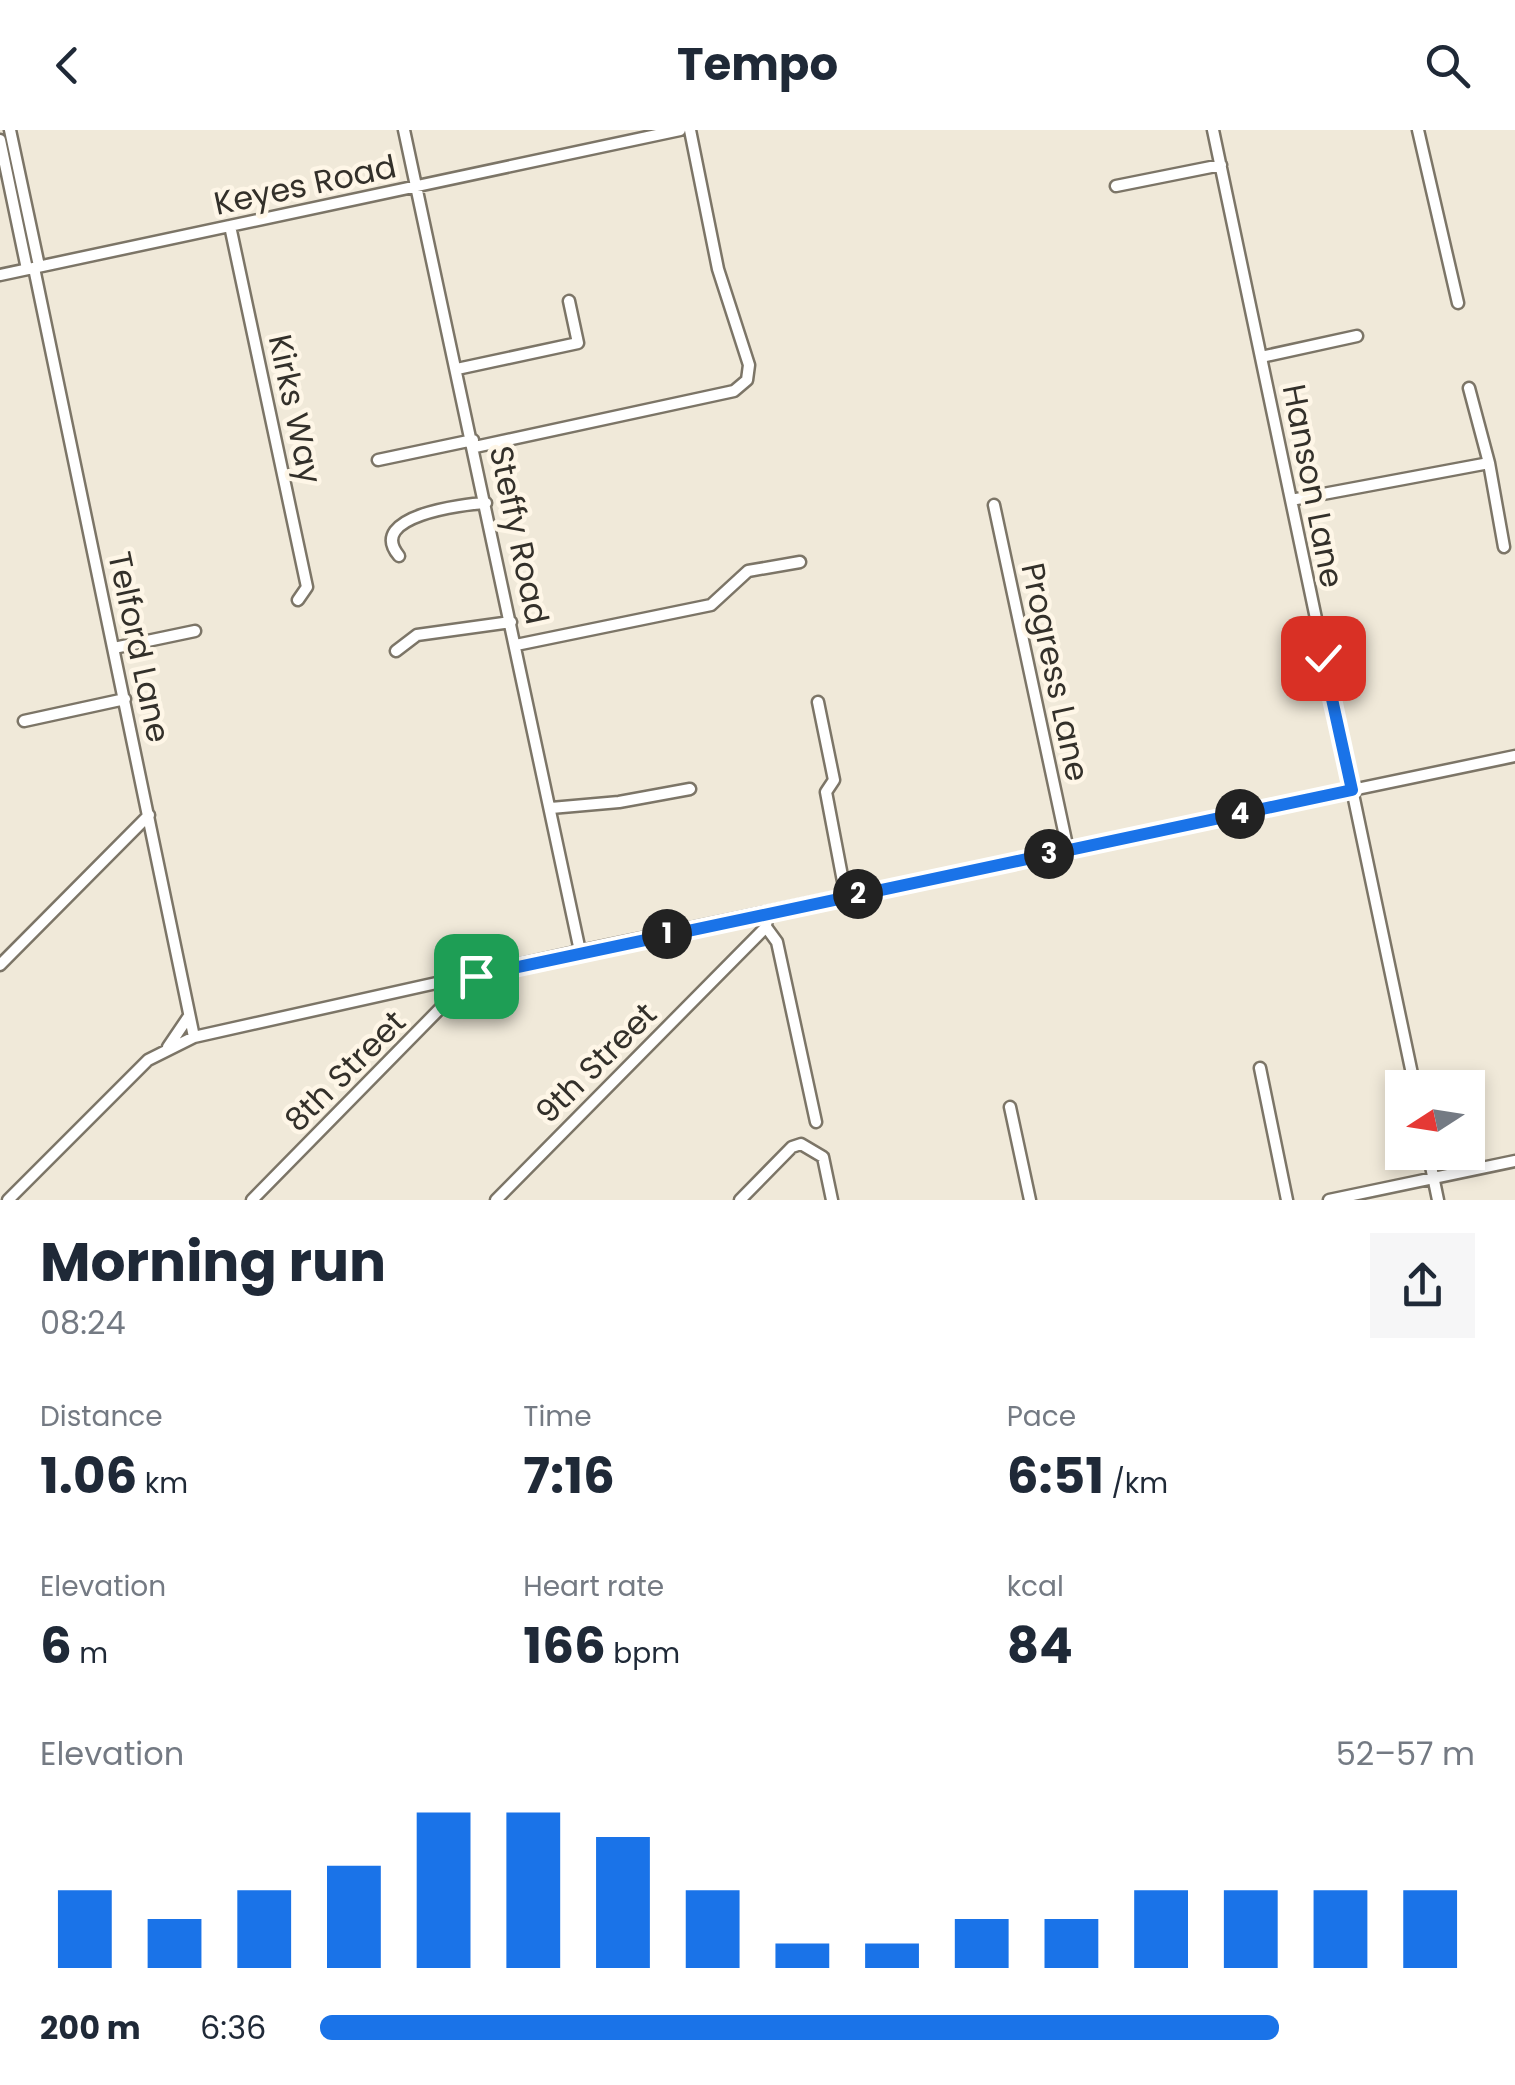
<!DOCTYPE html>
<meta charset="utf-8">
<style>
body{margin:0;font-family:Poppins,sans-serif;background:#f6f6f7;color:#1f2937;height:100vh;display:flex;flex-direction:column;font-size:38px;white-space:nowrap}
*{box-sizing:border-box;margin:0}
p{font-size:32px;color:#747a83}
.icon{flex:none;width:55px;height:55px;fill:none;stroke:currentColor;stroke-width:2;stroke-linecap:round;stroke-linejoin:round}
.map{position:relative;height:1070px;overflow:hidden}
.side{display:flex;flex-direction:column;background:#fff;flex:1}
.side>*{flex:none}
.needle{width:65px;rotate:258deg}
.tools{position:absolute;left:1385px;top:940px;display:grid;gap:20px}
.tools a{display:grid;place-items:center;width:100px;height:100px;border-radius:0px;background:#fff;box-shadow:0 5px 15px #0003;font-size:50px}
.pin{position:absolute;display:grid;place-items:center;width:85px;height:85px;color:#fff;margin:-42px;border-radius:20px;box-shadow:0 5px 15px #0006}
.km{position:absolute;width:50px;height:50px;margin:-25px;border-radius:50%;background:#222;color:#fff;font-size:28px;line-height:50px;text-align:center}
.round{display:grid;place-items:center;flex:none;width:105px;height:105px;border-radius:0px;background:#f6f6f7}
.headline{display:flex;align-items:center;justify-content:space-between;height:170px;padding:0 40px}
h1{font-size:55px;font-weight:700;line-height:75px}
.metrics{display:grid;grid-template-columns:repeat(3,1fr);gap:15px;height:170px;padding:10px 40px}
.metrics div{display:grid;align-content:center}
.metrics b{font-size:50px;font-weight:700}
.metrics small{font-size:28px;font-weight:400}
.metrics p{font-size:28px}
.chart{height:280px;padding:20px 40px}
.chart p{display:flex;justify-content:space-between}
.chart svg{width:100%;height:180px;margin-top:10px;stroke:#1a73e8;stroke-width:6}
ul{padding:0 40px;list-style:none;font-size:32px}
li{display:grid;grid-template-columns:160px 120px 1fr;align-items:center;height:75px}
li i{height:25px;border-radius:12px;background:#1a73e8}
header{display:flex;justify-content:space-between;align-items:center;height:130px;padding:0 40px;background:#fff;font-size:45px;font-weight:700}
.map>svg:first-child{display:block}
.lines{fill:none;stroke-linecap:round;stroke-linejoin:round}
.minor-casing{stroke:#7c7567;stroke-width:15}
.minor{stroke:#fff;stroke-width:10}
.route-casing{stroke:#fff;stroke-width:20}
.route{stroke:#1a73e8;stroke-width:12}
.labels{text-anchor:middle;stroke-width:9;stroke-linejoin:round;paint-order:stroke}
.street-label{font-size:32px;fill:#33302a;stroke:#fef6e7}
</style>
<header><svg class="icon" aria-label="back" viewBox="0 0 24 24"><path d="M15 5l-7 7 7 7"/></svg>Tempo<svg class="icon" aria-label="search" viewBox="0 0 24 24"><circle cx="10" cy="10" r="6"/><path d="M15 15l6 6"/></svg></header>
<div class="map">
<svg width="1515" height="1070" viewBox="0 0 1515 1070">
<rect width="100%" height="100%" fill="#f0e9d9"/>
<g class="lines">
<g class="minor-casing">
<path id="minor" d="M10 0 39 136
M404 0 580 821
M1213 0 1415 958
M1418 0 1458 173
M0 10 27 139
M1116 56 1221 35
M230 96 307 457 298 470
M34 138 194 907
M0 145 680 0
M1261 227 1357 206
M457 239 578 213 569 171
M1469 258 1489 333 1504 417
M475 317 734 261 747 250 749 235 718 139 690 0
M378 330 473 310
M1291 370 1489 333
M994 375 1068 720
M399 426C365 386 464 374 486 373
M516 515 711 475 748 441 800 432
M114 518 195 501
M396 521 417 505 511 492
M818 572 834 650 826 662 846 767
M24 591 125 569
M551 678 619 672 690 659
M766 797 777 812 816 992
M0 835 149 685
M168 917 189 886
M1260 938 1287 1070
M1010 977 1030 1070
M1428 1022 1438 1070
M8 1070 148 930 194 907 580 821 1515 626
M252 1070 472 846
M496 1070 766 797 767 784
M740 1070 792 1017 801 1014 823 1027 832 1070
M1329 1070 1515 1031"/>
</g>
<use href="#minor" class="minor"/>
</g>
<g class="lines">
<g class="route-casing">
<path id="route" d="M476 846 1352 660 1323 528"/>
</g>
<use href="#route" class="route"/>
</g>
<g class="labels">
<g class="street-label">
<text transform="translate(305 55) rotate(-12)" y="11">Keyes Road</text>
<text transform="translate(295 279) rotate(78)" y="11">Kirks Way</text>
<text transform="translate(1313 356) rotate(79)" y="11">Hanson Lane</text>
<text transform="translate(519 405) rotate(78)" y="11">Steffy Road</text>
<text transform="translate(139 517) rotate(78)" y="11">Telford Lane</text>
<text transform="translate(1055 542) rotate(78)" y="11">Progress Lane</text>
<text transform="translate(596 933) rotate(-45)" y="11">9th Street</text>
<text transform="translate(345 941) rotate(-45)" y="11">8th Street</text>
</g>
</g>
</svg>
<div class="tools">
<a><svg class="needle" viewBox="-14 -14 28 28"><path d="M0-13l5 13h-10z" fill="#e53935"/><path d="M0 13l5-13h-10z" fill="#747a83"/></svg></a>
</div>
<div class="pin" style="left:476px;top:846px;background:#1e9e55"><svg class="icon" aria-label="arrive" viewBox="0 0 24 24"><path d="M6 21V4h12l-3 4 3 4H6"/></svg></div>
<div class="pin" style="left:1323px;top:528px;background:#d93025"><svg class="icon" aria-label="check" viewBox="0 0 24 24"><path d="M5 12l5 5 9-10"/></svg></div>
<b class="km" style="left:667px;top:804px">1</b>
<b class="km" style="left:858px;top:764px">2</b>
<b class="km" style="left:1049px;top:724px">3</b>
<b class="km" style="left:1240px;top:684px">4</b>
</div>
<section class="side">
<div class="headline"><div><h1>Morning run</h1><p>08:24</p></div><a class="round"><svg class="icon" aria-label="share" viewBox="0 0 24 24"><path d="M12 15V3M7 8l5-5 5 5M5 13v7h14v-7"/></svg></a></div>
<div class="metrics">
<div><p>Distance</p><b>1.06<small> km</small></b></div>
<div><p>Time</p><b>7:16</b></div>
<div><p>Pace</p><b>6:51<small> /km</small></b></div>
</div>
<div class="metrics">
<div><p>Elevation</p><b>6<small> m</small></b></div>
<div><p>Heart rate</p><b>166<small> bpm</small></b></div>
<div><p>kcal</p><b>84</b></div>
</div>
<div class="chart"><p><span>Elevation</span>52–57 m</p>
<svg viewBox="0 0 160 44" preserveAspectRatio="none"><path d="M5 44V25M15 44V32M25 44V25M35 44V19M45 44V6M55 44V6M65 44V12M75 44V25M85 44V38M95 44V38M105 44V32M115 44V32M125 44V25M135 44V25M145 44V25M155 44V25"/></svg>
</div>
<ul>
<li><b>200 m</b>6:36<i style="width:83%"></i></li>
</ul>
</section>
